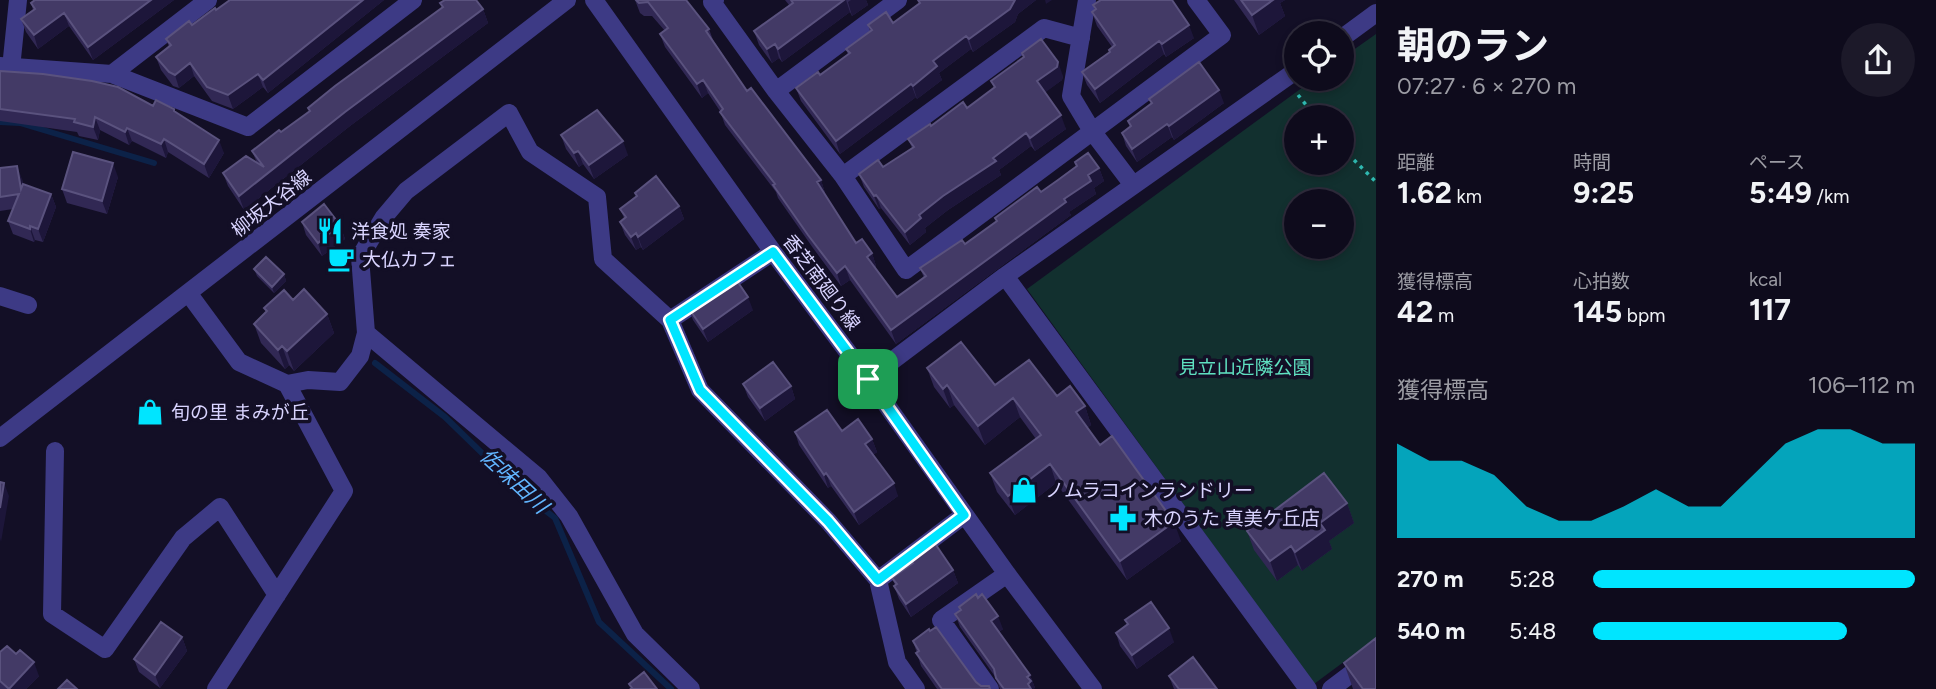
<!DOCTYPE html>
<html lang="ja">
<meta charset="utf-8">
<style>
body{margin:0;font-family:Figtree,"Noto Sans JP",sans-serif;background:#1c1929;color:#f1f3f6;height:100vh;display:flex;flex-direction:column;font-size:26px;white-space:nowrap}
*{box-sizing:border-box;margin:0}
p{font-size:23px;color:#9b9ba3}
.icon{flex:none;width:38px;height:38px;fill:none;stroke:currentColor;stroke-width:2;stroke-linecap:round;stroke-linejoin:round}
.map{position:relative;flex:1;overflow:hidden}
.sheet{display:flex;flex-direction:column;background:#0e0b1c;width:560px}
.sheet>*{flex:none}
.tools{position:absolute;left:1284px;top:21px;display:grid;gap:14px}
.tools a{display:grid;place-items:center;width:70px;height:70px;border-radius:50%;background:#0e0b1c;box-shadow:0 4px 10px #0003,0 0 0 2px #2e2b3b;font-size:35px}
.pin{position:absolute;display:grid;place-items:center;width:60px;height:60px;color:#fff;margin:-30px;border-radius:14px;box-shadow:0 4px 10px #0006}
.round{display:grid;place-items:center;flex:none;width:74px;height:74px;border-radius:37px;background:#1c1929}
.headline{display:flex;align-items:center;justify-content:space-between;height:119px;padding:0 21px}
h1{font-size:38px;font-weight:700;line-height:52px}
.figures{display:grid;grid-template-columns:repeat(3,1fr);gap:10px;height:119px;padding:7px 21px}
.figures div{display:grid;align-content:center}
.figures b{font-size:30px;font-weight:700}
.figures small{font-size:19px;font-weight:400}
.figures p{font-size:19px}
.chart{height:196px;padding:14px 21px}
.chart p{display:flex;justify-content:space-between}
.chart svg{width:100%;height:126px;margin-top:7px;fill:#00e5ff;opacity:.7}
ul{padding:0 21px;list-style:none;font-size:23px}
li{display:grid;grid-template-columns:112px 84px 1fr;align-items:center;height:52px}
li i{height:18px;border-radius:9px;background:#00e5ff}
main{display:flex;flex:1;min-height:0}
.map>svg:first-child{display:block}
.green{fill:#12302f;fill-rule:evenodd}
.lines{fill:none;stroke-linecap:round;stroke-linejoin:round}
.stream{stroke:#0c2248;stroke-width:6}
.path{stroke:#2fb8b0;stroke-width:3.5;stroke-dasharray:3.5 5;stroke-linecap:butt}
.minor{stroke:#3d3a85;stroke-width:18}
.wall{fill:#312854}
.shaded-wall{fill:#1d163a}
.building{fill:#433a66;stroke:#5a527e;stroke-width:2}
.route-casing{stroke:#fff;stroke-width:14}
.route{stroke:#00e5ff;stroke-width:9}
.labels{text-anchor:middle;stroke-width:7;stroke-linejoin:round;paint-order:stroke}
.street-label{font-size:19px;fill:#d9d4ff;stroke:#130f26}
.poi-label{font-size:19px;fill:#d9d4ff;stroke:#130f26;text-anchor:start}
.park-label{font-size:19px;fill:#5fe0c0;stroke:#130f26}
.water-label{font-size:21px;font-style:italic;fill:#62b6ff;stroke:#130f26}
</style>
<main>
<div class="map">
<svg width="1376" height="689" viewBox="0 0 1376 689">
<rect width="100%" height="100%" fill="#130f26"/>
<path class="green" d="M1376 34V638L1314 684 1027 289 1314 79H1342V58ZM1297 117H1342V163H1297ZM1297 201H1342V247H1297Z"/>
<g class="lines">
<path class="stream" d="M0 122 20 123 154 163
M375 363 445 417 524 494 555 518 599 622 671 689"/>
<path class="path" d="M1298 95 1316 117
M1342 148 1376 182"/>
<path class="minor" d="M594 0 773 252 868 379 1007 574 1093 689
M715 0 712 2 776 91 843 176 906 270 1222 35 1196 0
M1087 0 1071 96 1092 131 1133 185
M1342 38 1376 13
M0 66 112 74 248 127 413 0
M11 68 18 0
M112 74 208 0
M776 91 898 0
M843 176 1044 28 1081 38
M1005 276 1308 689
M189 294 239 362 287 384 308 380 340 382 360 356 366 333 360 257 384 217 406 191 509 113 530 152 597 197 603 259 670 320 700 390 828 521 878 580
M0 296 28 305
M670 320 773 252
M366 333 539 478 569 516 635 634 691 689
M868 379 1005 276 1297 70
M0 438 567 0
M55 451 52 614 105 649 183 538 220 507 277 595
M216 689 344 491 287 384
M916 689 897 662 878 580 964 515
M990 689 941 620 1007 574
M1331 689 1376 655"/>
</g>
<path class="wall" d="M174 0 93 60 69 26 38 49 26 32 21 19 33 10 31 3Z
M384 0 268 93 263 87 233 109 212 101 194 76 179 88 173 86 161 70 156 57 169 47 166 39 216 10Z
M635 0H686L709 29 713 40 747 91 821 180 825 193 824 194 856 243 872 253 876 266 875 268 897 297 924 278 920 268 965 244 996 221 995 218 1041 192 1076 166 1075 162 1099 168 1104 181 1094 188 1096 194 1069 212 1071 215 896 344 850 280 841 286 813 248 778 198 776 192 725 125 720 111 708 93 702 98 665 47 660 34 665 31 652 16H644L640 13Z
M785 0H866L868 5 852 16 850 12 782 62 779 58 772 63 759 45 754 31 789 5Z
M918 0H1036L1018 14 1015 22 973 52 971 49 939 73 942 80 917 99 916 97 840 154 801 101 796 88 820 75 848 55 846 49 870 31 868 25 893 23 919 3Z
M1234 0H1285L1280 3 1285 16 1259 35Z
M440 3 483 9 488 23 350 126 244 210 228 186 223 173 257 163 252 151 281 132 310 112 308 108 442 8Z
M1093 5 1194 38 1166 57 1164 54 1100 103 1087 85 1082 72 1110 52 1109 50 1112 47 1097 26 1092 12 1095 10Z
M1022 53 1063 76 1062 80 1045 92 1066 129 1035 151 1031 146 999 170 1001 175 948 210 925 228 926 232 910 245 881 208 879 209 864 187 859 174 883 167 912 148 908 139 967 108 994 88 991 81 1023 57Z
M0 71 153 106 175 112 224 153 209 178 168 152 166 158 132 141 129 145 100 130 98 140 79 136 77 132 0 121Z
M1149 99 1224 103 1174 140 1172 137 1137 162 1126 146 1122 133 1130 127 1128 121 1151 104Z
M561 135 628 155 594 179 583 164 579 167 566 149Z
M0 168 22 179 23 184 51 194 56 207 43 242 35 240 34 242 13 234 8 221 13 209 0 211Z
M118 177 107 214 67 203 62 189Z
M635 193 679 206 684 219 643 250 641 247 636 250 625 235 620 222 624 218 620 209 636 196Z
M302 222 340 225 345 239 322 256 306 235Z
M254 269 284 274 286 281 274 293 257 276Z
M293 300 327 314 334 333 294 371 289 365 285 369 261 343 254 324 266 313 264 308Z
M688 307 753 310 708 342 693 320Z
M927 368 995 385 1057 396 1085 406 1091 425 1087 428 1100 445 1181 541 1127 580 1056 483 1015 515 997 492 990 473 1036 439 1020 417 985 445 954 405 950 408 934 387Z
M743 384 791 386 795 399 765 421 748 397Z
M842 431 872 439 877 452 873 455 898 496 859 525 831 486 828 488 799 445 795 432Z
M1347 503 1354 523 1329 541 1332 549 1302 571 1298 565 1277 581 1254 550 1247 531Z
M910 559 953 570 958 583 911 617 899 599 894 586 895 585 892 578 912 564Z
M959 607 1003 629 999 632 1030 675 1035 688 1000 689 996 678 960 627 955 614 960 611Z
M1125 620 1174 642 1137 669 1120 646 1116 633 1127 624Z
M182 637 187 651 160 688 139 672 134 659Z
M913 641 981 686 990 689H937L921 666Z
M0 652 1 653 39 676 26 689H0Z
M1344 663 1376 689H1353Z
M1169 676 1217 689H1174Z"/>
<path class="shaded-wall" d="M151 0H174L93 60 88 47Z
M363 0H384L268 93 263 80Z
M844 0H846L850 12 782 62 778 49Z
M851 0H866L868 5 852 16 848 2Z
M1015 0H1036L1018 14 1015 22 973 52 969 39Z
M1045 0H1052L1046 4Z
M1273 0H1285L1280 3 1285 16 1259 35 1252 15Z
M483 9 488 23 350 126 244 210 239 196 345 112Z
M64 13 69 26 38 49 34 35Z
M1189 25 1194 38 1166 57 1162 44Z
M966 36 971 49 939 73 942 80 917 99 913 86 933 61Z
M1159 41 1164 54 1100 103 1095 89Z
M775 44 779 58 772 63 767 49Z
M1058 62 1063 76 1062 80 1042 95 1037 81Z
M190 63 194 76 179 88 175 75Z
M258 74 263 87 233 109 228 95Z
M703 80 708 93 702 98 697 84Z
M911 84 916 97 840 154 836 141Z
M1219 90 1224 103 1174 140 1169 126Z
M1061 115 1066 129 1035 151 1030 138Z
M95 117 100 130 98 140 93 127Z
M1167 124 1172 137 1137 162 1132 149Z
M127 128 132 141 129 145 125 132Z
M1026 133 1031 146 999 170 1001 175 948 210 925 228 926 232 910 245 905 232 919 215Z
M164 139 168 152 166 158 161 144Z
M219 140 224 153 209 178 204 164Z
M623 141 628 155 594 179 589 165Z
M578 151 583 164 579 167 574 153Z
M113 163 118 177 107 214 102 201Z
M17 166 22 179 26 202 21 189Z
M1099 168 1104 181 1094 188 1096 194 1069 212 1071 215 896 344 891 330 1064 199 1088 175Z
M821 180 825 193 822 196 817 182Z
M51 194 56 207 43 242 38 229Z
M876 195 881 208 879 209 874 196Z
M679 206 684 219 643 250 638 237Z
M340 225 345 239 322 256 318 243Z
M30 226 35 240 34 242 30 229Z
M636 233 641 247 636 250 631 237Z
M872 253 876 266 871 270 867 257Z
M845 266 850 280 841 286 837 273Z
M284 274 286 281 274 293 272 287Z
M748 297 753 310 708 342 703 329Z
M327 314 334 333 294 371 287 351Z
M282 346 289 365 285 369 278 350Z
M947 385 954 405 950 408 943 389Z
M791 386 795 399 765 421 760 408Z
M1013 398 1020 417 985 445 978 426Z
M1085 406 1091 425 1083 431 1076 412Z
M872 439 877 452 870 457 865 444Z
M1050 464 1056 483 1015 515 1008 496Z
M826 473 831 486 828 488 824 475Z
M4 483 9 496 1 542 0 538V508Z
M894 483 898 496 859 525 854 512Z
M1347 503 1354 523 1329 541 1332 549 1302 571 1295 552 1320 523Z
M1174 522 1181 541 1127 580 1120 561Z
M1291 546 1298 565 1277 581 1270 561Z
M953 570 958 583 911 617 906 604Z
M998 616 1003 629 996 634 991 621Z
M1169 628 1174 642 1137 669 1132 655Z
M182 637 187 651 160 688 155 675Z
M34 662 39 676 26 689H9Z
M1030 675 1035 688 1034 689H1029L1028 684 1027 677Z"/>
<path class="building" d="M35 0H151L88 47 64 13 34 35 21 19 35 9 31 3Z
M230 0H363L263 80 258 74 228 95 207 87 190 63 175 75 169 72 156 57 171 45 166 39 189 21 192 25 215 8 216 10Z
M445 0H476L483 9 345 112 239 196 223 173 246 156 264 167 252 151 279 130 281 132 310 111 308 108 335 86 443 7 440 3Z
M636 0H686L709 29 706 31 747 91 751 88 821 180 817 182 856 243 862 239 872 253 867 257 897 297 926 276 920 268 962 240 965 244 997 221 995 218 1037 187 1041 192 1058 180 1077 166 1075 162 1088 153 1099 168 1088 175 1091 181 1064 199 1066 202 891 330 845 266 837 273 808 235 773 185 775 184 720 112 723 109 703 80 697 84 660 34 668 28 648 2 639 3Z
M791 0H844L778 49 775 44 767 49 754 31 793 3Z
M918 0H1015L1010 9 969 39 966 36 933 61 937 66 913 86 911 84 836 141 796 88 818 72 820 75 850 53 846 49 872 30 868 25 886 12 893 23 920 3Z
M1101 0H1172L1189 25 1162 44 1159 41 1095 89 1082 72 1110 52 1109 50 1115 45 1092 12 1096 9 1093 5Z
M1241 0H1273L1252 15Z
M1041 39 1058 62 1057 67 1037 81 1061 115 1030 138 1026 133 993 158 996 161 943 196 919 215 921 218 905 232 876 195 874 196 859 174 878 160 883 167 914 147 908 139 930 124 931 126 963 102 967 108 995 87 991 81 1024 57 1022 53Z
M1199 62 1219 90 1169 126 1167 124 1132 149 1122 133 1131 126 1128 121 1152 103 1149 99Z
M0 71 43 74 92 81 118 87 153 106 156 100 174 109V111L219 140 204 164 164 139 161 144 127 128 125 132 95 117 93 127 74 122 75 119 0 109Z
M597 110 623 141 589 165 578 151 574 153 561 135Z
M73 152 113 163 102 201 62 189Z
M17 166 21 189 23 184 51 194 38 229 30 226V229L8 221 19 194 0 197V168Z
M656 176 679 206 638 237 636 233 631 237 620 222 626 217 620 209 637 196 635 193Z
M324 204 340 225 318 243 302 222Z
M266 257 284 274 272 287 254 269Z
M733 275 748 297 703 329 688 307Z
M304 289 327 314 287 351 282 346 278 350 254 324 267 311 264 308 284 290 293 300Z
M961 342 995 385 1029 360 1057 396 1070 386 1085 406 1076 412 1100 445 1112 436 1174 522 1120 561 1050 464 1008 496 990 473 1041 435 1013 398 978 426 947 385 943 389 927 368Z
M773 362 791 386 760 408 743 384Z
M827 410 842 431 858 419 872 439 865 444 894 483 854 512 826 473 824 475 795 432Z
M1324 473 1347 503 1320 523 1325 530 1295 552 1291 546 1270 561 1247 531Z
M0 482 4 483 0 508Z
M934 542 953 570 906 604 894 586 897 584 892 578 913 563 910 559Z
M976 594 978 598 982 594 998 616 991 621 1030 675 1027 677 1031 681 1028 684 1031 689H1004L996 678 994 669 955 614 961 610 959 607Z
M1151 602 1169 628 1132 655 1116 633 1128 624 1125 620Z
M161 622 182 637 155 675 134 659Z
M936 627 976 682 981 686H989L990 689H942L916 653 919 651 913 641 929 629 930 631Z
M1376 638V689H1363L1344 663Z
M7 646 16 654 20 650 34 662 9 689 0 681V652Z
M1193 657 1217 689H1179L1169 676Z
M644 672 657 689H630L632 688 629 684Z
M67 680 77 689H58Z"/>
<g class="lines">
<g class="route-casing">
<path id="route" d="M773 252 868 379 964 515 878 580 828 521 700 390 670 320Z"/>
</g>
<use href="#route" class="route"/>
</g>
<defs>
<g id="restaurant-bare" transform="scale(2.1)"><path d="M-5-6h1v4h1v-4h1v4h1v-4h1v5L-1.5 .5V6h-2V.5L-5-1ZM5-6V6H3V1.5H1.5Q1.5-4 5-6Z" fill="#00e5ff" stroke="#130f26" stroke-width="2.5" paint-order="stroke"/></g>
<g id="cafe-bare" transform="scale(2.1)"><path d="M-5.5-4.5H6V0H3Q3 3.5 0 3.5H-2.5Q-5.5 3.5-5.5 0ZM3-3.2v2h1.7v-2ZM-6 4.5H4V6H-6Z" fill="#00e5ff" stroke="#130f26" stroke-width="2.5" paint-order="stroke"/></g>
<g id="shop-bare" transform="scale(2.1)"><path d="M-5-2.5h2.3a2.7 3.5 0 0 1 5.4 0H5L5.5 6h-11ZM-1.5-2.5h3a1.5 2.3 0 0 0-3 0Z" fill="#00e5ff" stroke="#130f26" stroke-width="2.5" paint-order="stroke"/></g>
<g id="pharmacy-bare" transform="scale(2.1)"><path d="M-2-6h4v4h4v4h-4v4h-4v-4h-4v-4h4Z" fill="#00e5ff" stroke="#130f26" stroke-width="2.5" paint-order="stroke"/></g>
</defs>
<g fill-rule="evenodd">
<use href="#restaurant-bare" x="330" y="231"/>
<use href="#cafe-bare" x="341" y="259"/>
<use href="#shop-bare" x="150" y="412"/>
<use href="#shop-bare" x="1024" y="490"/>
<use href="#pharmacy-bare" x="1123" y="518"/>
</g>
<g class="labels">
<g class="street-label">
<text transform="translate(271 203) rotate(-38)" y="7">柳坂大谷線</text>
<text transform="translate(822 282) rotate(53)" y="7">香芝南廻り線</text>
</g>
<g class="poi-label">
<text x="351" y="238">洋食処 奏家</text>
<text x="362" y="266">大仏カフェ</text>
<text x="171" y="419">旬の里 まみが丘</text>
<text x="1045" y="497">ノムラコインランドリー</text>
<text x="1144" y="525">木のうた 真美ケ丘店</text>
</g>
<g class="park-label">
<text x="1245" y="374">見立山近隣公園</text>
</g>
<g class="water-label">
<text transform="translate(514 481) rotate(43)" y="7">佐味田川</text>
</g>
</g>
</svg>
<div class="tools">
<a><svg class="icon" aria-label="locate" viewBox="0 0 24 24"><circle cx="12" cy="12" r="6"/><path d="M12 2v4M12 18v4M2 12h4M18 12h4"/></svg></a>
<a>+</a>
<a>−</a>
</div>
<div class="pin" style="left:868px;top:379px;background:#1e9e55"><svg class="icon" aria-label="arrive" viewBox="0 0 24 24"><path d="M6 21V4h12l-3 4 3 4H6"/></svg></div>
</div>
<section class="sheet">
<div class="headline"><div><h1>朝のラン</h1><p>07:27 · 6 × 270 m</p></div><a class="round"><svg class="icon" aria-label="share" viewBox="0 0 24 24"><path d="M12 15V3M7 8l5-5 5 5M5 13v7h14v-7"/></svg></a></div>
<div class="figures">
<div><p>距離</p><b>1.62<small> km</small></b></div>
<div><p>時間</p><b>9:25</b></div>
<div><p>ペース</p><b>5:49<small> /km</small></b></div>
</div>
<div class="figures">
<div><p>獲得標高</p><b>42<small> m</small></b></div>
<div><p>心拍数</p><b>145<small> bpm</small></b></div>
<div><p>kcal</p><b>117</b></div>
</div>
<div class="chart"><p><span>獲得標高</span>106–112 m</p>
<svg viewBox="0 0 160 44" preserveAspectRatio="none"><path d="M0 44V11L10 17L20 17L30 22L40 33L50 38L60 38L70 33L80 27L90 33L100 33L110 22L120 11L130 6L140 6L150 11L160 11V44z"/></svg>
</div>
<ul>
<li><b>270 m</b>5:28<i style="width:100%"></i></li>
<li><b>540 m</b>5:48<i style="width:79%"></i></li>
</ul>
</section>
</main>
